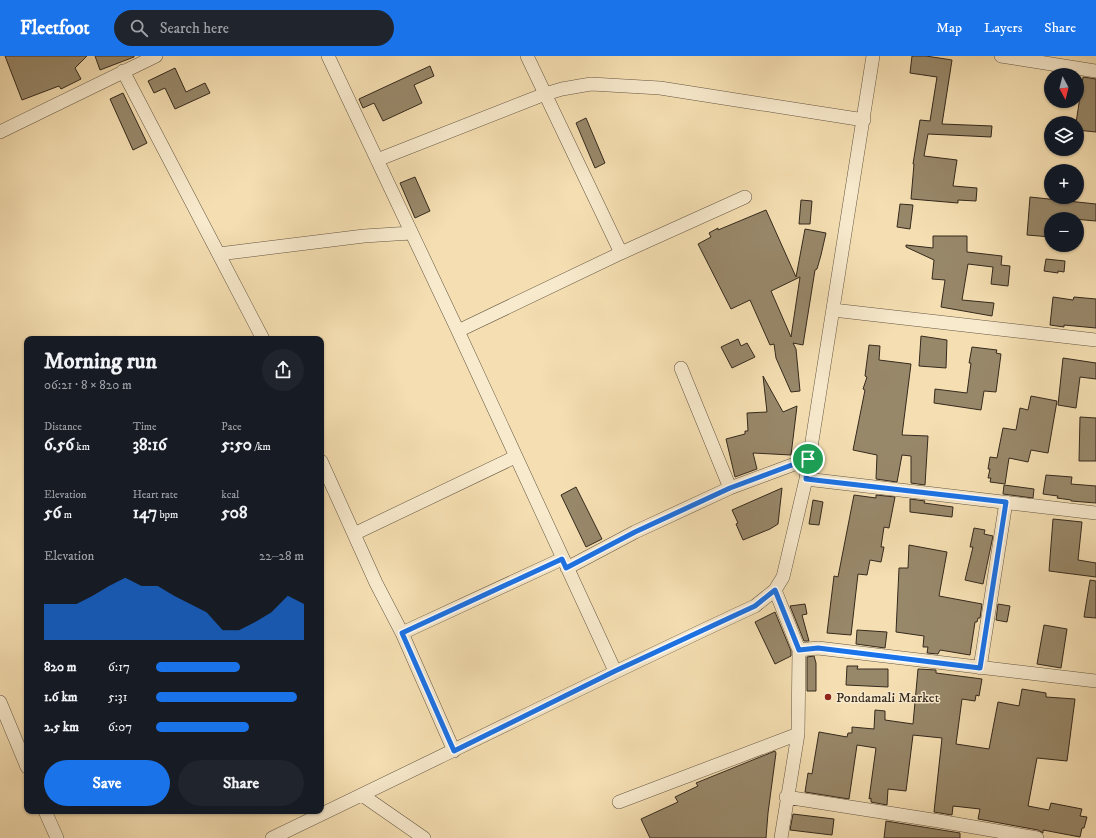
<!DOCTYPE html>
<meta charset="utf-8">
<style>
body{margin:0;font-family:"IM FELL DW Pica",serif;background:#20242c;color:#f1f3f6;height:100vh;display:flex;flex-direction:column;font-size:15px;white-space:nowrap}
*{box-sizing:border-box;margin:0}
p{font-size:13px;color:#9ea1a6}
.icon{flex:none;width:22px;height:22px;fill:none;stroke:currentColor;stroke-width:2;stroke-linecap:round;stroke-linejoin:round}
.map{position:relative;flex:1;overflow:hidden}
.details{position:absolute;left:24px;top:280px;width:300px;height:478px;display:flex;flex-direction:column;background:#171b24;border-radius:8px;box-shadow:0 1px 3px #0004}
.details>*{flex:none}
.needle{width:26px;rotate:173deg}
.tools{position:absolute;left:1044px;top:12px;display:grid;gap:8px}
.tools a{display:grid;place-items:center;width:40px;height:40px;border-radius:50%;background:#171b24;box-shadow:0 1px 3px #0004;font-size:20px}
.pin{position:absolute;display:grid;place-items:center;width:34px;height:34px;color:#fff;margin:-17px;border:2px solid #fff;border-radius:50%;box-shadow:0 1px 4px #0007}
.round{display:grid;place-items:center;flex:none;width:42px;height:42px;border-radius:21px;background:#20242c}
.headline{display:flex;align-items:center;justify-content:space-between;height:68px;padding:0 20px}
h1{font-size:22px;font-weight:700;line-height:30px}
.stats{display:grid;grid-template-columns:repeat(3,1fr);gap:6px;height:68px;padding:4px 20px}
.stats div{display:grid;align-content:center}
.stats b{font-size:17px;font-weight:700}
.stats small{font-size:11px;font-weight:400}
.stats p{font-size:11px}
.chart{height:112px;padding:8px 20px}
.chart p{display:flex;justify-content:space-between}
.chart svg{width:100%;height:72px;margin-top:4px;fill:#1a73e8;opacity:.7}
.action{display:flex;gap:8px;margin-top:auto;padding:8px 20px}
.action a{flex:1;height:46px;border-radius:24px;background:#1a73e8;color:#fff;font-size:16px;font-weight:700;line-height:46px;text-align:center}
.action a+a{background:#20242c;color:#f1f3f6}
ul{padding:0 20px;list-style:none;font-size:13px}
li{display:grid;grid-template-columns:64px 48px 1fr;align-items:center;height:30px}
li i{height:10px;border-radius:5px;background:#1a73e8}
header{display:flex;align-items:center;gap:24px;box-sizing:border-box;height:56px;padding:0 20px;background:#1a73e8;color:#fff}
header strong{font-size:19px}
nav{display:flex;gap:22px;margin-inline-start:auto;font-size:14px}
.search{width:280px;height:36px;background:#20242c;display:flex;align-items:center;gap:10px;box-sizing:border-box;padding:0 14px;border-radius:22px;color:#9ea1a6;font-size:15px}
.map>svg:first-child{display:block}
.building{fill:#98886a;stroke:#34291d;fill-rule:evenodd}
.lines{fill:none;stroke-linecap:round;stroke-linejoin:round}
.street-casing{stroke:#645642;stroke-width:14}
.street{stroke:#f8eacd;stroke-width:13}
.route-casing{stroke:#fff;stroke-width:8}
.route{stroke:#1a73e8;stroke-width:5}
.poi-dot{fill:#8f2418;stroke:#f8eacd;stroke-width:1.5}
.labels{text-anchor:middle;stroke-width:3;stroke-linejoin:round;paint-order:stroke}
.poi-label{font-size:14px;fill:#34291d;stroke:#f8eacd;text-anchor:start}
</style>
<header>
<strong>Fleetfoot</strong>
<div class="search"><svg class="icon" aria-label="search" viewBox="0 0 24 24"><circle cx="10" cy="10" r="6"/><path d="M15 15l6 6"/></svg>Search here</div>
<nav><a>Map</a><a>Layers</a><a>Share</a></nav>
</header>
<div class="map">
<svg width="1096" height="782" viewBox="0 0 1096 782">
<rect width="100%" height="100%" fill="#f5dfb2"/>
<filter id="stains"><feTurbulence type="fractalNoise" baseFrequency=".005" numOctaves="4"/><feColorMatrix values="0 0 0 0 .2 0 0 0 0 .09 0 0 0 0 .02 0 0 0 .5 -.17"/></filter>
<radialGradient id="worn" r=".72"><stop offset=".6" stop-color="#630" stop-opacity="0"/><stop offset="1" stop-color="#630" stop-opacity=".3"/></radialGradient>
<path class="building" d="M5 0H87L75 12 81 23 61 33 59 30 22 44Z
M95 0H134V1L100 14Z
M912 0H926L952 4 942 68 992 70 991 81 928 78 924 100 957 104 953 130 977 132 976 145 958 144V147L911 143 914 108H913L920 64 930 65 937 21 910 17Z
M430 10 434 20 414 29 422 47 383 65 374 47 363 52 359 43Z
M175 12 186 36 205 27 210 37 175 53 165 32 154 37 148 25Z
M1083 21 1096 23V76L1077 74 1076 67Z
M123 37 147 87 133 94 110 43Z
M586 62 605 107 595 112 576 67Z
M415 121 430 155 415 162 400 127Z
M1030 141 1096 148V165L1051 161V181L1027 179Z
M801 144 812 145 810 168H799Z
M900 148 913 149 910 173 897 171Z
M766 154 796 221 805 173 826 177 821 199 817 213 815 214 803 289 793 287 796 293 800 335 791 336 776 302 774 288 770 289 750 244 731 253 698 188 711 181 709 177 718 172V174ZM800 221 791 281 771 235Z
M933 180H967V196L1002 200 1001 209 1010 210 1008 230 991 228 993 211 968 208 962 244 994 247 992 260 941 251 945 224 932 223 934 204 906 191V189L933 192Z
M1046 203 1065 205 1064 216 1058 215V217L1044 215Z
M1053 241 1073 244 1074 241 1096 243V272L1064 269V271L1050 269Z
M921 280 947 284 946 312 919 310Z
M738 283 741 290 747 287 755 301 732 312 721 291Z
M869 289 880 290 879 304 911 308 902 379 928 380 925 429 911 427V400L902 399 897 426 876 423 877 399 853 394 865 334 863 333 867 321 865 320Z
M972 291 997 294 996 297 1001 298 996 336 984 335 981 354 934 347 935 333 967 337 971 307H969Z
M1063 302 1096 307V323L1080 321 1076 352 1058 349Z
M763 320 783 356 797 350 791 399 753 397 757 413 735 421 726 383 745 378V375H748L747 357 767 356Z
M1031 340 1057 345 1048 397 1031 394 1028 406 1009 402 1005 428 990 426 991 422H988L990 413H988L990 401 997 402 1003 372 1016 374 1020 352 1028 354Z
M1080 361 1096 362V405H1079Z
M1046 419 1072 421 1071 428 1096 430V447L1071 445V444L1057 442 1058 440 1043 438Z
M1004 429 1034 433 1033 442 1003 438Z
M576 431 602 483 586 491 561 439Z
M782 432 778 468 770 473 743 484 736 468 738 467 732 454Z
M854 439 876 442V439L895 441 889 472 884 471 881 491H884L881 506 870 504 867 519 858 518 851 579 827 577 834 520 838 521Z
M910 443 925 445 924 447 953 451 952 461 910 456Z
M813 444 823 446 819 469 809 468Z
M1053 463 1082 466 1078 504 1096 507V521L1049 515Z
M974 472 985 474 984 478 993 480 983 528 965 524 973 491H970Z
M909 489 947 496 939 540 982 548 980 562H978L977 566H975L970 599 940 594 938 598 927 597 928 591H923L924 580 896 576 899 512H908Z
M1090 524 1096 525V562L1084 561Z
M805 548 807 558 802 559 809 585H804L790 550Z
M998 548 1010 550 1007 566 996 564Z
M775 556 791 595V600L775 608 755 566Z
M1044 569 1067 573 1061 612 1037 608Z
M857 574 887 576 885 592 856 588Z
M814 600 816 607V635H807V601Z
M847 610H858L857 613H888V631L846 629Z
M918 613 936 614V617L982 623 979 640 976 639 975 645 962 643 956 688 989 693 998 646 1019 650 1022 633 1046 637V641L1075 643 1067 705 1037 702 1028 750 1049 754 1051 747 1082 753 1080 760 1087 761 1084 772H1082L1080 781 1043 774V777L1038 774 978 763 980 753 953 750 952 759 934 756 942 682 913 679 906 735 888 733 887 749 871 746V742L869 743 876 692 857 689 849 743 805 736 808 717 812 718 819 676 847 681 848 677H852V671L874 673 875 654 885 655V664L913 668Z
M775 695 776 697 768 757 766 782H650L641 763 678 746 675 741 698 730 696 727Z
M793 758 834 763 832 779 790 774Z
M886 765 960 777V782H884Z"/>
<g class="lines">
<g class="street-casing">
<path id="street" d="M328 0 458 275 615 615
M1001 0 1096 15
M123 15 263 283
M0 76 156 0
M377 104 545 38 562 33 591 28 660 32 864 64
M621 197 745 141
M219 198 364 180 411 177
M833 254 1096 284
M458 275 621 197 527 0
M681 312 730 432
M321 405 376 527 402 577 454 695
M806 423 1096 457
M354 478 515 401
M567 512 635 476 730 432 808 403
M775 534 799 594 798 678 781 782
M402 577 562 503
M799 594 818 592 1096 625
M980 612 1006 446
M0 646 27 711
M362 739 424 782
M786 741 939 765 1037 782
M619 746 798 678
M45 755 57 782
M272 782C433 705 593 625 755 550L775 534 783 521 806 423 873 0"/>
</g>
<use href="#street" class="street"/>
</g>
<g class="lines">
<g class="route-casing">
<path id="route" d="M808 403 806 423 1006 446 980 612 818 592 799 594 775 534 755 550 615 615 454 695 402 577 562 503 566 512 635 476 730 432Z"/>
</g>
<use href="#route" class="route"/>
</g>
<circle class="poi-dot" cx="828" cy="641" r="4"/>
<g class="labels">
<g class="poi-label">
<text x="836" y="646">Pondamali Market</text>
</g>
</g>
<rect width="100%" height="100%" filter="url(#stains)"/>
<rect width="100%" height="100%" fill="url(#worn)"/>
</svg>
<div class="tools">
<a><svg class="needle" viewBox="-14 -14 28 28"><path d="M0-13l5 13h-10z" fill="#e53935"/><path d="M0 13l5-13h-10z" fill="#9ea1a6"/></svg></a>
<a><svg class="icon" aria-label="layers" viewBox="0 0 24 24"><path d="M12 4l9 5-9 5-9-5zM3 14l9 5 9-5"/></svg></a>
<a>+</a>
<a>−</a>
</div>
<div class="pin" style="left:808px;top:403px;background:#1e9e55"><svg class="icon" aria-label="arrive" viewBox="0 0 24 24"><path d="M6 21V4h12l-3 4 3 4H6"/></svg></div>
<section class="details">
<div class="headline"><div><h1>Morning run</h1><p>06:21 · 8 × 820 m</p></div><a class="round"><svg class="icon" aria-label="share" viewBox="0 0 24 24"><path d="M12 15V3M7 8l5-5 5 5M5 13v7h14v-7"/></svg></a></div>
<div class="stats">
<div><p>Distance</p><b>6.56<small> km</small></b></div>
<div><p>Time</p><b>38:16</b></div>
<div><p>Pace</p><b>5:50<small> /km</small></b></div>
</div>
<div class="stats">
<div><p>Elevation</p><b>56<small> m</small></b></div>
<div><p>Heart rate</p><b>147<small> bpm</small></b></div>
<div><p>kcal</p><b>508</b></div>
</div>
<div class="chart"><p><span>Elevation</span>22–28 m</p>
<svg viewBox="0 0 160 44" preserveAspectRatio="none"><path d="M0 44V22L10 22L20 22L30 17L40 11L50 6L60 11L70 11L80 17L90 22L100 27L110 38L120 38L130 33L140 27L150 17L160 22V44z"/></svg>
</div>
<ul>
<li><b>820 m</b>6:17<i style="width:57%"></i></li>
<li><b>1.6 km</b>5:31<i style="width:95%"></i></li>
<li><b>2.5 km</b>6:07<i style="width:63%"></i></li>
</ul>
<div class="action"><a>Save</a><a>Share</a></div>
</section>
</div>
